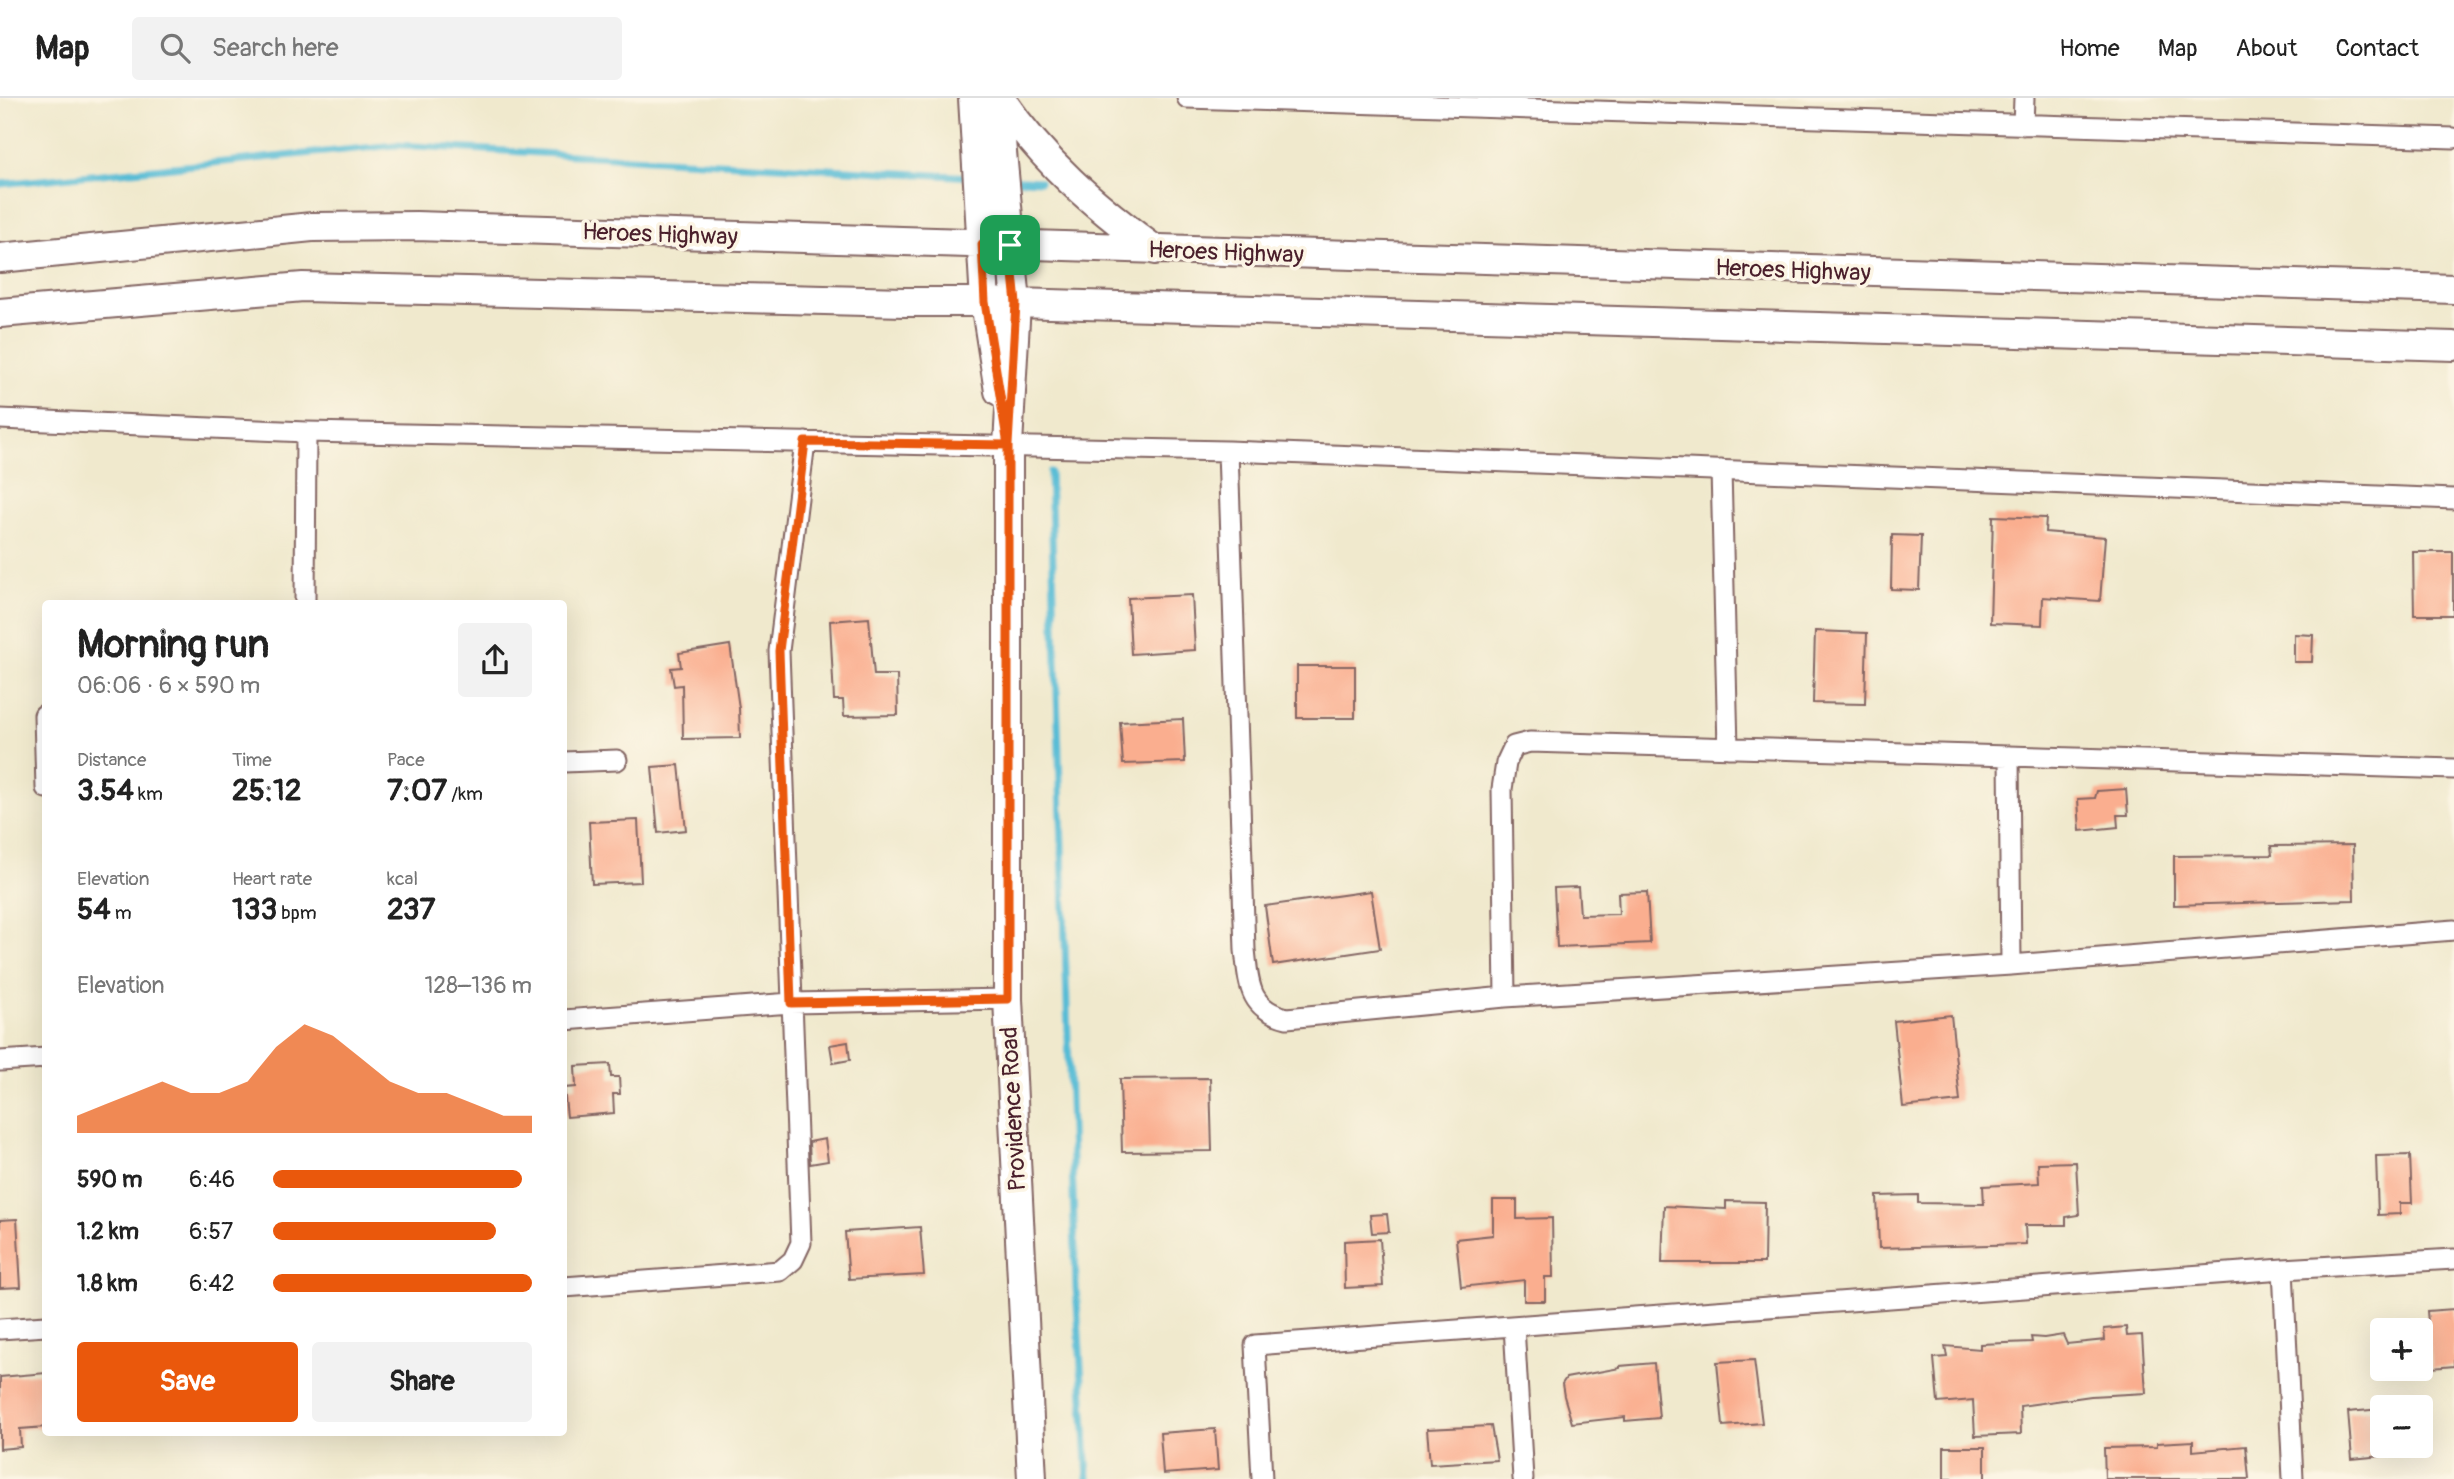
<!DOCTYPE html>
<meta charset="utf-8">
<style>
body{margin:0;font-family:Pangolin,sans-serif;background:#f2f2f2;color:#222;height:100vh;display:flex;flex-direction:column;font-size:26px;white-space:nowrap}
*{box-sizing:border-box;margin:0}
p{font-size:23px;color:#767676}
.icon{flex:none;width:38px;height:38px;fill:none;stroke:currentColor;stroke-width:2;stroke-linecap:round;stroke-linejoin:round}
.map{position:relative;flex:1;overflow:hidden}
.side{position:absolute;left:42px;top:502px;width:525px;height:836px;display:flex;flex-direction:column;background:#fff;border-radius:7px;box-shadow:0 7px 28px #0002}
.side>*{flex:none}
.tools{position:absolute;left:2370px;top:1220px;display:grid;gap:14px}
.tools a{display:grid;place-items:center;width:63px;height:63px;border-radius:7px;background:#fff;box-shadow:0 7px 28px #0002;font-size:35px}
.pin{position:absolute;display:grid;place-items:center;width:60px;height:60px;color:#fff;margin:-30px;border-radius:14px;box-shadow:0 4px 10px #0006}
.round{display:grid;place-items:center;flex:none;width:74px;height:74px;border-radius:7px;background:#f2f2f2}
.headline{display:flex;align-items:center;justify-content:space-between;height:119px;padding:0 35px}
h1{font-size:38px;font-weight:800;line-height:52px}
.figures{display:grid;grid-template-columns:repeat(3,1fr);gap:10px;height:119px;padding:7px 35px}
.figures div{display:grid;align-content:center}
.figures b{font-size:30px;font-weight:800}
.figures small{font-size:19px;font-weight:400}
.figures p{font-size:19px}
.chart{height:196px;padding:14px 35px}
.chart p{display:flex;justify-content:space-between}
.chart svg{width:100%;height:126px;margin-top:7px;fill:#ea580c;opacity:.7}
.cta{display:flex;gap:14px;margin-top:auto;padding:14px 35px}
.cta a{flex:1;height:80px;border-radius:7px;background:#ea580c;color:#fff;font-size:28px;font-weight:800;line-height:80px;text-align:center}
.cta a+a{background:#f2f2f2;color:#222}
ul{padding:0 35px;list-style:none;font-size:23px}
li{display:grid;grid-template-columns:112px 84px 1fr;align-items:center;height:52px}
li i{height:18px;border-radius:9px;background:#ea580c}
header{display:flex;align-items:center;gap:42px;box-sizing:border-box;height:98px;padding:0 35px;background:#fff;border-bottom:2px solid #e0e0e0}
header strong{font-size:33px}
nav{display:flex;gap:38px;margin-inline-start:auto;font-size:24px}
.search{width:490px;height:63px;background:#f2f2f2;display:flex;align-items:center;gap:18px;box-sizing:border-box;padding:0 24px;border-radius:7px;color:#767676;font-size:26px}
.map>svg:first-child{display:block}
.lines{fill:none;stroke-linecap:round;stroke-linejoin:round}
.stream{stroke:#57bcd5;stroke-width:7}
.building{fill:#faae8f}
.street-casing{stroke:#846664;stroke-width:23}
.secondary-casing{stroke:#846664;stroke-width:32}
.street{stroke:#fff;stroke-width:19}
.secondary{stroke:#fff;stroke-width:28}
.route-casing{stroke:#fff;stroke-width:14}
.route{stroke:#ea580c;stroke-width:9}
.labels{text-anchor:middle;stroke-width:7;stroke-linejoin:round;paint-order:stroke}
.street-label{font-size:24px;fill:#4a1f2b;stroke:#fcf5e5}
</style>
<header>
<strong>Map</strong>
<div class="search"><svg class="icon" aria-label="search" viewBox="0 0 24 24"><circle cx="10" cy="10" r="6"/><path d="M15 15l6 6"/></svg>Search here</div>
<nav><a>Home</a><a>Map</a><a>About</a><a>Contact</a></nav>
</header>
<div class="map">
<svg width="2454" height="1381" viewBox="0 0 2454 1381">
<rect width="100%" height="100%" fill="#fcf5e5"/>
<filter id="ink" filterUnits="userSpaceOnUse"><feTurbulence type="fractalNoise" baseFrequency=".0143" numOctaves="2"/><feDisplacementMap in="SourceGraphic" scale="14" xChannelSelector="R" yChannelSelector="G"/><feConvolveMatrix kernelMatrix="1 2 1 2 8 2 1 2 1" color-interpolation-filters="sRGB"/></filter>
<filter id="wash" filterUnits="userSpaceOnUse"><feTurbulence type="fractalNoise" baseFrequency=".00686" numOctaves="4" result="noise"/><feDisplacementMap in="SourceGraphic" scale="28" xChannelSelector="R" yChannelSelector="G"/><feGaussianBlur stdDeviation="1.57" result="paint"/><feColorMatrix in="noise" values="0 0 0 0 0 0 0 0 0 0 0 0 0 0 0 0 0 1.4 0 .05"/><feComposite in="paint" operator="in"/></filter>
<g filter="url(#wash)">
<rect width="100%" height="100%" fill="#f0e9cd"/>
<g class="lines">
<path class="stream" d="M1009 81 1040 83
M0 86 396 47 973 79
M1050 374 1076 1188 1088 1381"/>
</g>
<g id="blocks">
<path class="building" d="M1993 418 2046 420 2045 434 2105 439 2100 503 2043 499 2042 527 1990 525Z
M1892 437 1921 438 1919 492 1891 491Z
M2413 454H2453V517H2414Z
M1192 497 1195 552 1131 556 1128 500Z
M869 520 874 577H897L898 617 844 618 843 602H834L830 523Z
M1815 533 1867 535 1865 606 1813 605Z
M2294 536 2313 537 2312 564H2294Z
M730 547 739 610 740 640 683 641 682 587 674 588 671 570 681 569 679 555Z
M1297 568H1355V620H1297Z
M1183 621 1185 664 1123 666 1120 624Z
M679 667 686 732 658 735 652 669Z
M2126 691 2128 717H2117L2118 729 2080 733 2078 701 2095 700 2097 693Z
M638 722 641 784 592 786 589 724Z
M2353 747 2354 802 2174 807V758L2272 757 2271 748Z
M1578 789 1580 817 1619 816 1618 795 1647 794 1650 845 1557 849 1554 790Z
M1371 793 1380 851 1273 867 1265 808Z
M1951 917 1960 1003 1903 1009 1894 923Z
M848 944 850 962 833 965 830 947Z
M610 966 611 979H619L620 996H613L614 1015 567 1019 564 990 576 989 575 968Z
M1210 980 1212 1053 1122 1054 1120 981Z
M825 1041 828 1063 810 1066 809 1044Z
M2410 1057 2412 1105H2400V1116L2378 1117 2376 1058Z
M2076 1064 2079 1117 2066 1119V1127H2025L2026 1146 1879 1150 1877 1098 1918 1097V1105L1984 1106 1983 1088 2039 1085 2038 1065Z
M1493 1102H1517V1121L1552 1120 1553 1179H1545V1203H1524V1182L1461 1189 1456 1141 1493 1137Z
M1726 1103 1765 1104 1764 1165H1662L1664 1108 1726 1111Z
M1387 1116 1389 1134 1372 1135 1370 1117Z
M17 1121 21 1189 0 1190V1122Z
M920 1129 924 1177 849 1181 845 1134Z
M1380 1141 1383 1188 1345 1190 1344 1143Z
M2454 1211V1268L2432 1270 2427 1213Z
M2126 1229 2127 1238 2142 1237 2146 1295 2091 1298 2020 1308 2021 1336 1975 1338 1973 1302 1938 1305 1934 1260 1947 1259 1945 1248 1980 1251V1246L2032 1244 2031 1239 2044 1240 2063 1237 2067 1246 2105 1242 2104 1231Z
M1754 1262 1762 1325 1723 1328 1717 1264Z
M1654 1265 1659 1320 1625 1323V1319L1572 1325 1564 1298 1562 1286 1566 1280 1620 1270V1268Z
M46 1275V1329L20 1331 21 1349 0 1351V1279Z
M2382 1311V1358L2352 1361 2348 1314Z
M1491 1328 1497 1362 1430 1366 1427 1331Z
M1215 1331 1218 1372 1163 1376 1160 1335Z
M2193 1343V1353L2246 1348 2249 1381H2105L2104 1350 2157 1349V1345Z
M1944 1349H1985V1381H1944Z"/>
</g>
</g>
<g filter="url(#ink)">
<use href="#blocks" fill-opacity="0" stroke="#846664" stroke-width="2"/>
<g class="lines">
<g class="street-casing">
<path id="street" d="M1187 0 2454 40
M2023 27 2024 0
M0 321 306 334 1228 353 2454 401
M1228 353 1245 852C1249 885 1248 911 1287 920L1505 899 2011 867 2454 832
M1721 372 1728 650
M305 506 306 334
M44 617 46 690
M2009 658 2011 867
M564 664 617 662
M1505 899 1502 691 1506 665 1514 648 1530 644 2454 671
M564 922 791 905 1008 901
M0 963 46 960
M2283 1171 2293 1381
M564 1189 780 1173 793 1162 801 1145 779 553 805 344
M1514 1228 1523 1381
M0 1231 46 1228
M1262 1381 1255 1247 2283 1171 2454 1161"/>
</g>
<g class="secondary-casing">
<path id="secondary" d="M973 0 985 204 999 293
M997 0 1016 205 1008 347V901L1032 1381
M1000 0C1044 65 1093 106 1155 152
M0 160 312 129 416 128 2454 191
M0 215 303 189 905 204H985L2454 248"/>
</g>
<use href="#street" class="street"/>
<use href="#secondary" class="secondary"/>
</g>
</g>
<g class="lines" filter="url(#ink)">
<g class="route-casing">
<path id="route" d="M1010 147 982 146 985 204 1008 347V901L791 905 779 553 805 344 1008 347 1016 205 1010 147"/>
</g>
<use href="#route" class="route"/>
</g>
<g class="labels">
<g class="street-label">
<text transform="translate(660 136) rotate(2)" y="8">Heroes Highway</text>
<text transform="translate(1226 154) rotate(2)" y="8">Heroes Highway</text>
<text transform="translate(1793 172) rotate(2)" y="8">Heroes Highway</text>
<text transform="translate(1013 1011) rotate(-93)" y="8">Providence Road</text>
</g>
</g>
</svg>
<div class="tools">
<a>+</a>
<a>−</a>
</div>
<div class="pin" style="left:1010px;top:147px;background:#1e9e55"><svg class="icon" aria-label="arrive" viewBox="0 0 24 24"><path d="M6 21V4h12l-3 4 3 4H6"/></svg></div>
<section class="side">
<div class="headline"><div><h1>Morning run</h1><p>06:06 · 6 × 590 m</p></div><a class="round"><svg class="icon" aria-label="share" viewBox="0 0 24 24"><path d="M12 15V3M7 8l5-5 5 5M5 13v7h14v-7"/></svg></a></div>
<div class="figures">
<div><p>Distance</p><b>3.54<small> km</small></b></div>
<div><p>Time</p><b>25:12</b></div>
<div><p>Pace</p><b>7:07<small> /km</small></b></div>
</div>
<div class="figures">
<div><p>Elevation</p><b>54<small> m</small></b></div>
<div><p>Heart rate</p><b>133<small> bpm</small></b></div>
<div><p>kcal</p><b>237</b></div>
</div>
<div class="chart"><p><span>Elevation</span>128–136 m</p>
<svg viewBox="0 0 160 44" preserveAspectRatio="none"><path d="M0 44V38L10 34L20 30L30 26L40 30L50 30L60 26L70 14L80 6L90 10L100 18L110 26L120 30L130 30L140 34L150 38L160 38V44z"/></svg>
</div>
<ul>
<li><b>590 m</b>6:46<i style="width:96%"></i></li>
<li><b>1.2 km</b>6:57<i style="width:86%"></i></li>
<li><b>1.8 km</b>6:42<i style="width:100%"></i></li>
</ul>
<div class="cta"><a>Save</a><a>Share</a></div>
</section>
</div>
